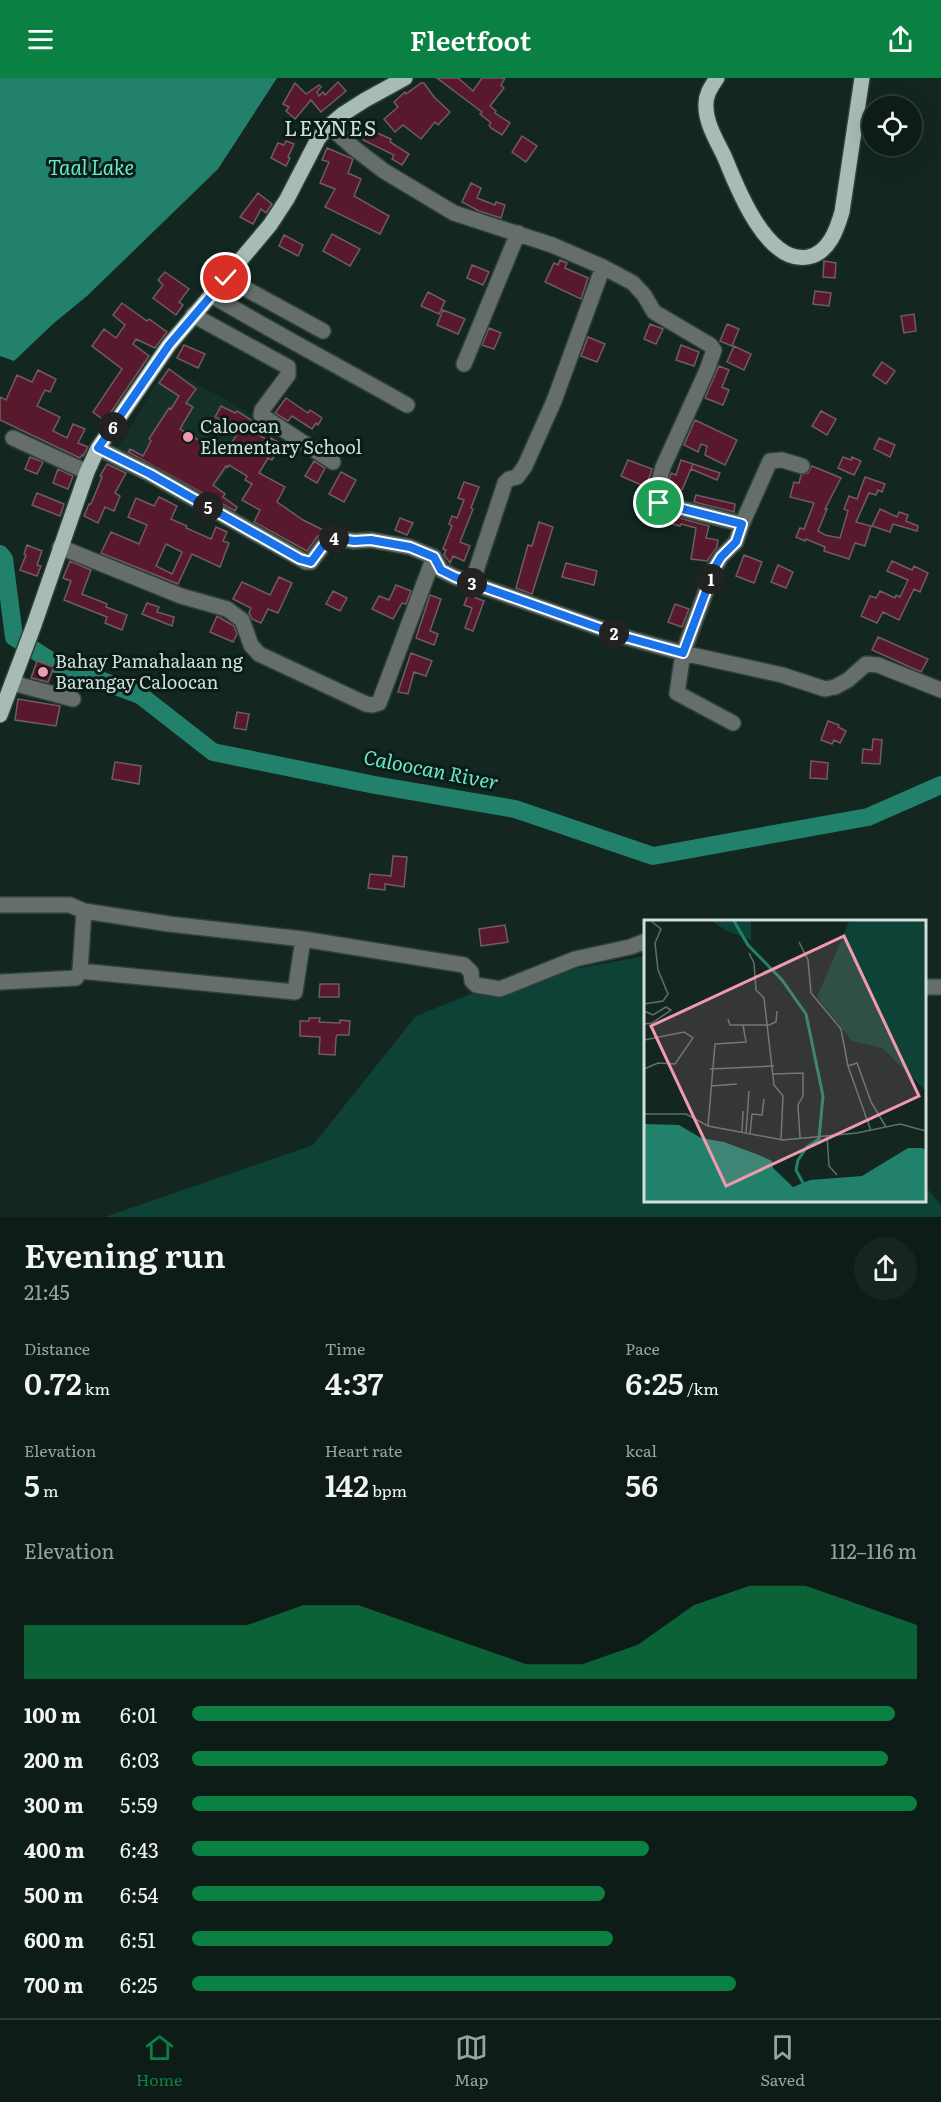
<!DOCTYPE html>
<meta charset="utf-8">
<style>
body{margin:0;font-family:Literata,serif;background:#172521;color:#f1f3f6;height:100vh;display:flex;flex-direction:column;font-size:22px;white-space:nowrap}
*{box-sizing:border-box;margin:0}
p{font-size:20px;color:#9ba1a2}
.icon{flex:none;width:33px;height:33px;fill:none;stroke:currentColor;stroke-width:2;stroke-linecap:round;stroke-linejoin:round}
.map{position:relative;height:1139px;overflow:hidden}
.sheet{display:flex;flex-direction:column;background:#0e1c18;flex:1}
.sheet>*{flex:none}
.tools{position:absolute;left:862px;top:18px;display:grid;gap:12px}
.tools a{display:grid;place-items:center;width:60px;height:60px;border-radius:50%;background:#0e1c18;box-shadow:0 6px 24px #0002,0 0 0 2px #2e3a37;font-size:30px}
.pin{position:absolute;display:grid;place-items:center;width:51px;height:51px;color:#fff;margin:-26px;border:3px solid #fff;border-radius:50%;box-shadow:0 2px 6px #0007}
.km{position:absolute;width:30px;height:30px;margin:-15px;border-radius:50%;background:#222;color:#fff;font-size:16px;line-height:30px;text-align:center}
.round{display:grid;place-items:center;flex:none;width:63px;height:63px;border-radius:32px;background:#172521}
.head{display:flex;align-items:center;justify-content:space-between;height:102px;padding:0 24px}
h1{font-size:33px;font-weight:600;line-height:45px}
.stats{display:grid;grid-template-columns:repeat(3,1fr);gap:9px;height:102px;padding:6px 24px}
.stats div{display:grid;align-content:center}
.stats b{font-size:30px;font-weight:600}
.stats small{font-size:16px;font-weight:400}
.stats p{font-size:16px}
.chart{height:168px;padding:12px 24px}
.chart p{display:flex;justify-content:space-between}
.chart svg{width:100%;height:108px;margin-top:6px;fill:#0b8043;opacity:.7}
ul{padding:0 24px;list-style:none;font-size:20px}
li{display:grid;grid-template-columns:96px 72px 1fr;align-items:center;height:45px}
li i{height:15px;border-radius:8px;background:#0b8043}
header{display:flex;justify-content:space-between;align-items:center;height:78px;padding:0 24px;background:#0b8043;color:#fff;font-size:27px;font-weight:600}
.menu{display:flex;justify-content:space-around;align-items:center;height:84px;border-top:2px solid #2e3a37;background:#0e1c18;font-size:16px;color:#9ba1a2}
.menu a{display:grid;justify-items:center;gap:3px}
.menu .current{color:#0b8043}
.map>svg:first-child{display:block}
.built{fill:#143029}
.green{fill:#0f4236}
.water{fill:#22816b}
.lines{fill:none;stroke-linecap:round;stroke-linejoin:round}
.river{stroke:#22816b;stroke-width:18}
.building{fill:#57192b;stroke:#715c60;stroke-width:1.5;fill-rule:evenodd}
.minor-casing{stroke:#2e403a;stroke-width:18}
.major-casing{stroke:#2e403a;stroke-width:18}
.minor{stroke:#656e6b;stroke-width:15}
.major{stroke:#a8bcb5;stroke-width:15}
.route-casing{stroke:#fff;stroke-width:12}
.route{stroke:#1a73e8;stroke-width:8}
.poi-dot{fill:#f29aad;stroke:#091c17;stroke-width:2}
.labels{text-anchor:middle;stroke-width:6;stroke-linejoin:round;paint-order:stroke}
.poi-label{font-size:18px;fill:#d2deda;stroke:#091c17;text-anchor:start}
.water-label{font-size:20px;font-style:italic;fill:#6be9c8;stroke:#091c17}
.quarter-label{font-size:21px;letter-spacing:1.5px;fill:#d2deda;stroke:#091c17}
.inset-river{fill:none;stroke:#22816b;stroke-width:3}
.inset-road{fill:none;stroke:#5f706a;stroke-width:1.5}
.view{fill:#f29aad;fill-opacity:0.15;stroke:#f29aad;stroke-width:3}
.inset-edge{fill:none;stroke:#d2deda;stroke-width:3}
</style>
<header><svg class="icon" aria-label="menu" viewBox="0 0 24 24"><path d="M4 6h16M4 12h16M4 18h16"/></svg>Fleetfoot<svg class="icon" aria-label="share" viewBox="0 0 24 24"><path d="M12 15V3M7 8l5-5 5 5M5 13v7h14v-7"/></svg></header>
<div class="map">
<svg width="941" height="1139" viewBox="0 0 941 1139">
<rect width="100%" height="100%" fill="#132620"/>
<path class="built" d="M166 289 263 342 203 426 115 375Z"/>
<path class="green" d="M645 878 646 1122H924L925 1108 941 1127V1139H105L313 1067 416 938 498 905Z"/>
<path class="water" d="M0 0H277L218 91 87 218 54 245 14 283 0 278Z"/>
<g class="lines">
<path class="river" d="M0 476 4 481 14 559 54 585 140 617 213 674 375 707 515 731 653 778 868 739 941 707"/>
</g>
<path class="building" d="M437 0H458L473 13 482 0H505L501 7 504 10 490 28 496 33 495 35 510 45 502 57 491 50 489 47 491 45 480 36 482 34Z
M338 4 346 13 321 34 311 22 295 41 286 33 289 29 283 26 295 5 306 16 319 7 321 9 317 14 319 18 323 14 325 17Z
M421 5H424L434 19 450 34 438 47 435 44 421 61 403 47 395 54 384 41 398 29 394 24 405 14 406 16Z
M368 51 391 61 390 64 409 76 402 87 392 81 394 77 363 62Z
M522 58 537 68 526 84 512 74Z
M286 63 294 66 288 79 290 80 286 88 271 80 278 65 284 67Z
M327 70 353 81 348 95 361 101 354 118 389 138 380 156 325 129 335 111 320 105 329 84 322 82Z
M471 105 481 110 477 120 495 127 496 124 505 127 501 140 479 133 462 124Z
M258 115 272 126 266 135 261 131 253 146 240 139Z
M332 156 360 171 350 188 323 173Z
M284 157 303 167 298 178 279 168Z
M560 182 567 185 565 190 588 200 581 221 545 204 554 185 558 187Z
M824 183 836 185 835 200 823 199Z
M472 187 489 194 483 207 467 200Z
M165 194 189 211 179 224 183 227 176 237 153 220 163 207 158 202Z
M815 213 831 215 829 228 813 226Z
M428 214 445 223 439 236 421 228Z
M122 225 147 243 149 241 167 254 155 270 136 261 133 266 149 278 105 343 93 334 122 291 92 268 104 251 116 260 125 247 113 237Z
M443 232 465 241 458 256 437 247Z
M914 236 916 253 904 255 901 238Z
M650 246 663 251 656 266 644 261Z
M727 246 739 251 732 268 720 263Z
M489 250 501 255 494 271 482 267Z
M588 259 605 266 597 284 581 278Z
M184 267 205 276 198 290 177 280Z
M681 267 699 274 694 288 676 282Z
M734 268 751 276 744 292 727 284Z
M882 284 895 293 886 306 873 297Z
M719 288 729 292 722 309 729 312 723 327 705 320Z
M169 291 196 311 186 325 193 329 180 351 223 377 240 352 215 339 221 328 235 335 237 333 259 347 254 354 269 363 271 360 282 366 272 382 268 380 259 395 285 409 277 424 303 442 325 453 317 459 307 473 254 444 260 432 242 422 252 406 245 402 247 398 229 387 228 389 226 388 213 407 225 416 223 419 237 429 235 433 128 374 130 371 143 378 151 363 149 361 169 330 171 331 179 318 159 305Z
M38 292 56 301 50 314 45 312 37 328 60 339 53 353 67 360 73 346 85 351 78 365 88 369 83 378 82 377 80 380 0 342V319L6 322 17 297 32 304Z
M286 320 308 335 310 332 322 340 318 347 316 345 312 351 292 338 288 343 275 335Z
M821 333 836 341 827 357 812 348Z
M695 342 737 362 725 387 705 377 707 368 701 366 698 374 684 367Z
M879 360 895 367 890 379 874 371Z
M30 379 43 384 37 396 25 391Z
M843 379 851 382 852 379 861 383 854 397 838 390Z
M628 382 652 391 646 409 621 398Z
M681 382 693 386 682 412 668 407 671 395 676 397Z
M314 383 325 390 317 405 305 398Z
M107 386 126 395 115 415 120 418 114 433 105 429 98 445 84 438 89 426H91L102 399 100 398Z
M693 386 720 395 717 402 691 391Z
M812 388 841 400 825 431H827L818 453 825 457 840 460 848 433 844 431 849 418 857 421 865 399 885 406 882 414 878 412 876 417 869 415 856 444 871 448 865 468 855 465 849 481 824 473 825 469 806 461 805 463 796 459 800 450 804 451 814 425 790 419 794 404 799 405 801 397 808 395Z
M58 391 73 398 68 411 53 405Z
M341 394 356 402 344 424 329 416Z
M464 404 479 409 471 430 473 431 460 464 470 468 464 483 453 478 450 485 444 477 446 472 443 471 452 448 449 446 452 438 457 440 464 422 458 420Z
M37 415 64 426 60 438 32 427Z
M696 417 735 426 734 434 694 424Z
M159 419 177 428 171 441 187 448 186 450 211 461 216 449 227 454 223 463 229 465 220 489 192 476 178 506 101 475 111 454 139 466 147 447 128 439 136 420 154 428ZM166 466 182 474 172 496 156 488Z
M880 431 897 439 899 434 908 437 906 443 918 448 917 453 893 446 890 454 872 448Z
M654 433 709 448 706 460 718 462 717 469 707 483 691 481 696 450 681 446 680 448 662 443 659 449 649 445Z
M400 440 413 445 407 457 395 452Z
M539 444 553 449 532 516 516 510 528 467 532 468Z
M27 467 42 473 37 487 41 488 37 498 20 492 26 477 24 476Z
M744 477 762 484 754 505 736 498Z
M70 483 91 492 82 516 107 526 106 529 127 537 122 552 105 545 107 539 64 522 71 503 63 500Z
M892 483 912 492 914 488 928 495 920 514 914 511 899 542 883 534 877 545 861 538 870 518 876 520 880 513 895 520 896 517 900 519 908 502 887 493Z
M566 485 597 493 594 507 562 499Z
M778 487 793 494 786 510 771 504Z
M279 499 292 505 278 535 268 531 261 545 252 541 249 535 251 530 233 521 242 504 270 517Z
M396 507 411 513 406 526 402 525 393 541 372 531 379 518 389 522Z
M333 513 347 520 340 533 326 526Z
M430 517 441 521 430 553 438 556 434 567 416 560Z
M468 517 484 523 473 553 465 550 472 530 464 527Z
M147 525 159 529 157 534 174 539 172 548 142 536Z
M675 526 689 531 682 549 668 544Z
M217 538 234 548 237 556 233 564 210 554Z
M878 559 928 581 921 594 872 572Z
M411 575 432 583 426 598 414 594 408 616 398 614Z
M37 583 54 589 48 604 31 600Z
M18 621 60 628 56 648 15 642Z
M237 634 249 636 246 652 234 650Z
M828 643 839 647 838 649 846 653 840 665 834 662 832 666 821 662Z
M873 661 882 662 880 686 862 685 863 671 872 672Z
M811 683 828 685 827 701 810 700Z
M115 684 141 688 139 706 112 701Z
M393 778 407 779 404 809 385 806V812L368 810 370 796 391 798Z
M505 847 508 864 481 868 479 851Z
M320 906H339V919H319Z
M309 940H320L319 944 340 945V942L350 943 349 957H337L336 960 335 977 319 976 320 959 300 958V943H309Z"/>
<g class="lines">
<g class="minor-casing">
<path id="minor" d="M329 48 354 70 384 93 454 135 552 167 603 189 633 205 644 217 654 234 710 267 714 272 707 292 663 389 654 422 659 425 742 446
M226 200 323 253
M211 217C275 255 342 290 407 327
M193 237 288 289V297L262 332 261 337 333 384
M464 286 518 155
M13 360 87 394
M98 370 150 396 306 484H311L325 465 334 460 354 463 371 462 410 469 434 479 441 492 455 499 625 559 683 575 782 597 825 611 835 609 848 602 866 586 878 587 941 612
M60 469 181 518 227 531 242 542 251 567 259 576 366 626 372 627 379 625 434 479
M472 505 505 405 509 401 517 399 525 388 554 323 603 189
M12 605 73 621
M733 645 677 615 683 575 715 489 721 479 736 464 742 446 770 383 782 382 802 388
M0 827H70L84 833 169 846 303 861 464 887 471 894 472 903 476 907 500 911 575 881 630 869 646 863
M80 893 84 833
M0 904 76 900 80 893 295 914 303 861
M924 909H941"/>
</g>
<g class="major-casing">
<path id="major" d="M717 0C711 9 705 17 706 29 706 46 718 65 725 80 737 110 767 187 808 179 829 175 837 151 842 134L862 0
M0 637 34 547 87 394 98 370 169 267 270 147 287 121 318 61 329 48 343 36 365 22 405 0"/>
</g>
<use href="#minor" class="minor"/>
<use href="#major" class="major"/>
</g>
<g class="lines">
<g class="route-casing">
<path id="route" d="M226 200 169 267 98 370 150 396 300 481 311 484 325 465 334 460 354 463 371 462 410 469 434 479 441 492 455 499 625 559 683 575 715 489 721 479 736 464 742 446 659 425"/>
</g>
<use href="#route" class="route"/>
</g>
<g class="poi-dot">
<circle cx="188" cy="359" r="6"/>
<circle cx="43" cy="594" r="6"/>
</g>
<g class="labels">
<g class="poi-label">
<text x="200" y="355">Caloocan<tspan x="200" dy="21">Elementary School</tspan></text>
<text x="55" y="590">Bahay Pamahalaan ng<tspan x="55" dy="21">Barangay Caloocan</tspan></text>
</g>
<g class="water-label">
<text x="91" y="97">Taal Lake</text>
<text transform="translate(431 692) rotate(11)" y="7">Caloocan River</text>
</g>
<g class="quarter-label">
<text x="331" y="58">LEYNES</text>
</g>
</g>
<g transform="translate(644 842)">
<rect width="282" height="282" fill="#132620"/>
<path d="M68 1H107V20L81 10ZM215 1H282V171L238 128 208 121 173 77 205 2Z" fill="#0f4236"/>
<path d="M0 204 35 205 57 218 80 222 115 235 128 241 129 248 149 267 166 260 218 256 264 228H278L282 230V281H0Z" fill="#22816b"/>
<path class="inset-river" d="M90 1 104 25 138 60 162 94 179 176 175 219 163 227 154 240 152 250 159 263"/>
<path class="inset-road" d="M155 22 164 40 167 73 197 109 204 146 227 211M105 33 110 43 112 70 120 78 130 165 139 176 137 220M0 84 19 81 24 74 14 50 11 23 17 9 7 1M0 91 9 95 22 87 27 90 8 103 0 104M84 99 86 105H125L132 102 133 91M0 120 40 112 49 118 31 144 14 143 0 149M204 146 213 143 227 182 242 207M66 149 130 146M129 154 159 153V176L154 185 156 218M67 166 93 164M0 194H42L64 206 139 220 213 213 256 204 282 211M64 206 71 124 102 122 99 105M98 212 99 191M102 213 105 171M106 214 108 194 118 195 120 179M183 216 185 246 193 255"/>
<path class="view" d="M200 16 275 176 82 266 7 106Z"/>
<rect width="282" height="282" class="inset-edge"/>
</g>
</svg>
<div class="tools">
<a><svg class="icon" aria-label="locate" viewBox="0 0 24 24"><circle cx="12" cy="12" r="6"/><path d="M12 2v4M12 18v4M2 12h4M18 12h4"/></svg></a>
</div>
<div class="pin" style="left:659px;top:425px;background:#1e9e55"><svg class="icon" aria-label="arrive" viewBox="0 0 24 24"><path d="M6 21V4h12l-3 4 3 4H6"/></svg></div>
<div class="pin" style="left:226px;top:200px;background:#d93025"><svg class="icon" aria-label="check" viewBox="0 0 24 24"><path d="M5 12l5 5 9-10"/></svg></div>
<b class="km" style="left:711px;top:501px">1</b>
<b class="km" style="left:614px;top:555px">2</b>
<b class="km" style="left:472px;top:505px">3</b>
<b class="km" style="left:334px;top:460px">4</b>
<b class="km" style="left:208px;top:429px">5</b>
<b class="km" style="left:113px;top:349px">6</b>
</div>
<section class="sheet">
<div class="head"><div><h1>Evening run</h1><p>21:45</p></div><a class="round"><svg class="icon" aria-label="share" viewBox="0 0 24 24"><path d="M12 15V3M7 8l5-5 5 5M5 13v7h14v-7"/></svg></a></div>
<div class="stats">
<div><p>Distance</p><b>0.72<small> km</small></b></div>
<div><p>Time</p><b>4:37</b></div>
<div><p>Pace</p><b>6:25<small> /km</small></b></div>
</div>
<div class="stats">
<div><p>Elevation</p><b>5<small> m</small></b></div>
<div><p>Heart rate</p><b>142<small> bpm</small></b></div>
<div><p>kcal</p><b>56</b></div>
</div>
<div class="chart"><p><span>Elevation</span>112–116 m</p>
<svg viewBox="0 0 160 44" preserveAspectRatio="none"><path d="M0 44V22L10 22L20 22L30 22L40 22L50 14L60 14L70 22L80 30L90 38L100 38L110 30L120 14L130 6L140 6L150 14L160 22V44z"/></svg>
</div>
<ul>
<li><b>100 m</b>6:01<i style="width:97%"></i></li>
<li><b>200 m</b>6:03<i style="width:96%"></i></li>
<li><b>300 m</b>5:59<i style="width:100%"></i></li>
<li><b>400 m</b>6:43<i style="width:63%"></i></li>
<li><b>500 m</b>6:54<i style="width:57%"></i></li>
<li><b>600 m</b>6:51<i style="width:58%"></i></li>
<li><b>700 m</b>6:25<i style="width:75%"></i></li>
</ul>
</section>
<nav class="menu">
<a class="current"><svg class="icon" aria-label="home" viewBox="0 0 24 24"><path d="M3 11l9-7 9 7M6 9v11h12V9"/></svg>Home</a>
<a><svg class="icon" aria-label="map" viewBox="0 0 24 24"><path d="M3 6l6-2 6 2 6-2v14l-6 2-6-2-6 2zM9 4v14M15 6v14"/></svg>Map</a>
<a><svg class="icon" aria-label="saved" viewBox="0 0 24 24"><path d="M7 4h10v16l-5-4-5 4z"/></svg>Saved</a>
</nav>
